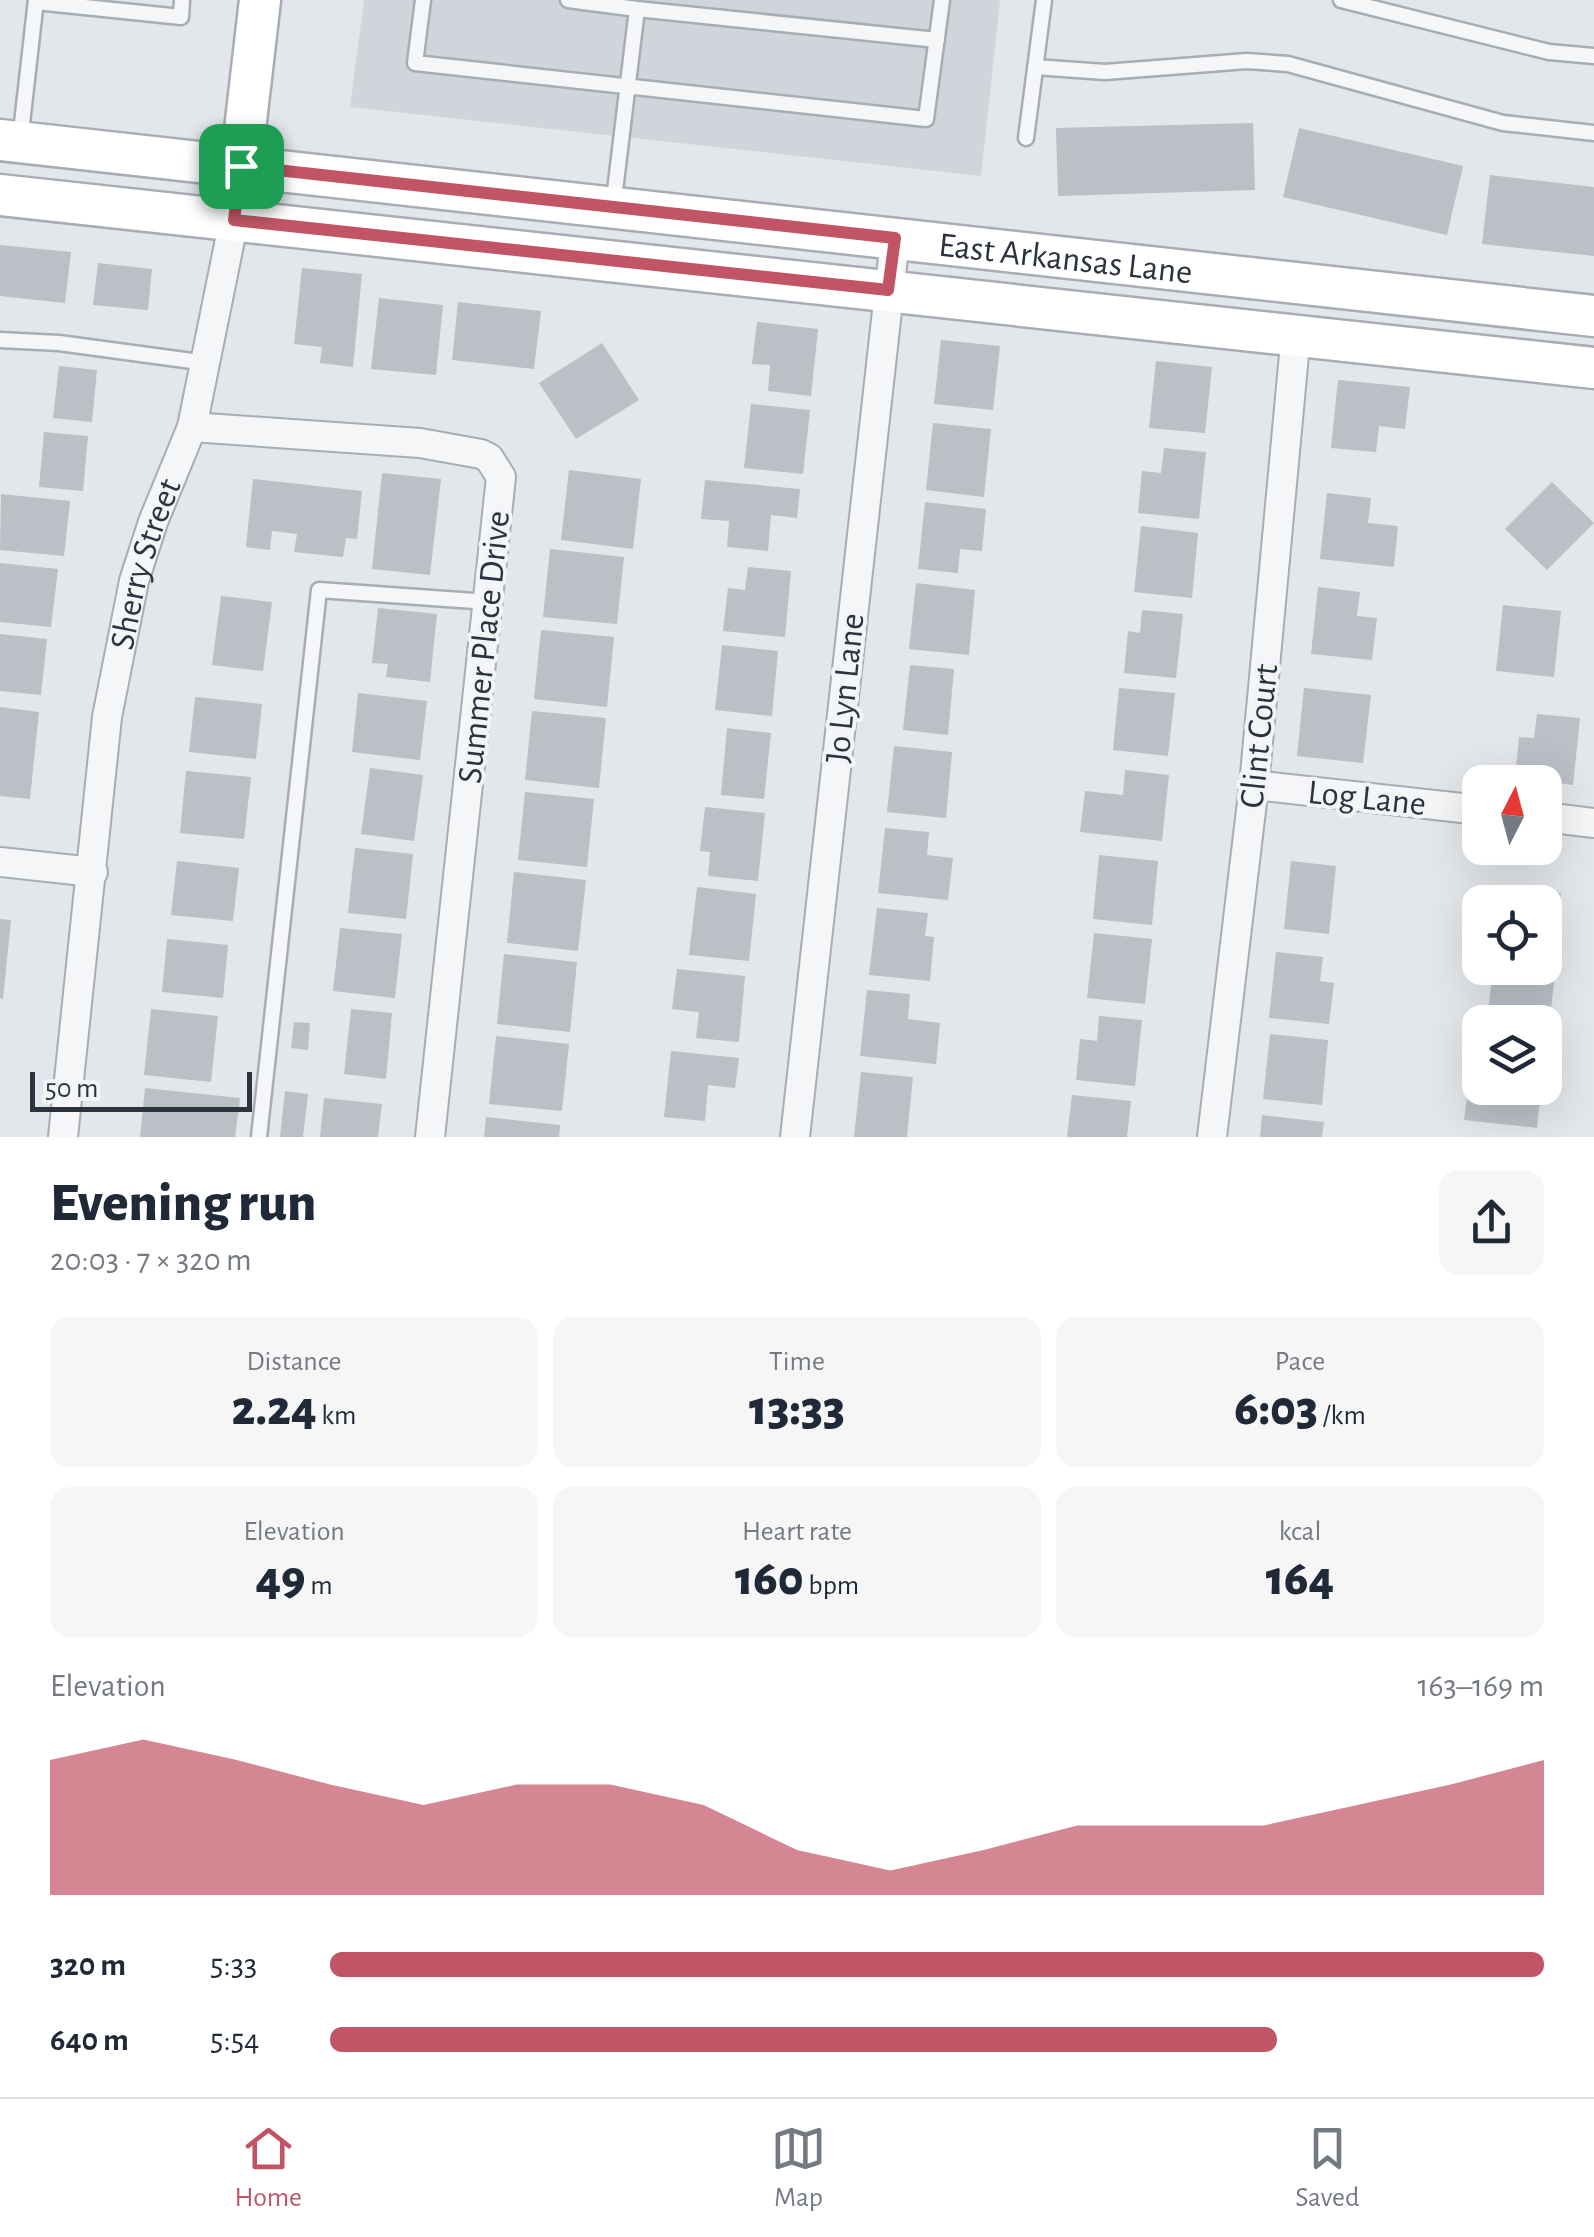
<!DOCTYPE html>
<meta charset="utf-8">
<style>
body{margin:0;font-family:"Alegreya Sans",sans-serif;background:#f6f6f7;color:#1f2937;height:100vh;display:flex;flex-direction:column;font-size:38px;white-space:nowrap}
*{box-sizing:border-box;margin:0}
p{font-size:32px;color:#747a83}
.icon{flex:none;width:55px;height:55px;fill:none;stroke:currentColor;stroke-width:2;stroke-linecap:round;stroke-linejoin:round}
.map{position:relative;height:1137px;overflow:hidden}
.drawer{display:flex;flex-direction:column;background:#fff;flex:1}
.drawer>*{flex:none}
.needle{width:65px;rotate:6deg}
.buttons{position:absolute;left:1462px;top:765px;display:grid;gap:20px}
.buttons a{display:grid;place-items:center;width:100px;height:100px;border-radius:20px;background:#fff;box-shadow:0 10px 40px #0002;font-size:50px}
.scale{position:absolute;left:30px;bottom:25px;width:222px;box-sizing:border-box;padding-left:10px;border:5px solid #2c3340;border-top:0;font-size:28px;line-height:35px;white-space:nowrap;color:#2c3340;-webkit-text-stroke:8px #f2f4f7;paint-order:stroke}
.pin{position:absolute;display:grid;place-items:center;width:85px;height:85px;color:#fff;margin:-42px;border-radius:20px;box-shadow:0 5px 15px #0006}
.round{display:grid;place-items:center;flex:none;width:105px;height:105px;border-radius:20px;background:#f6f6f7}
.head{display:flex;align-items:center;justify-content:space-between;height:170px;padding:0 50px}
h1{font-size:55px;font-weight:800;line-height:75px}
.stats{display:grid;grid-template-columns:repeat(3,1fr);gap:15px;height:170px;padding:10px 50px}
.stats div{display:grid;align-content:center;border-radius:20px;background:#f6f6f7;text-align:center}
.stats b{font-size:50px;font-weight:800}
.stats small{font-size:28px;font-weight:400}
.stats p{font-size:28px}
.chart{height:280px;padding:20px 50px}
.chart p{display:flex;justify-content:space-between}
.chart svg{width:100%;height:180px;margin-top:10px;fill:#c25565;opacity:.7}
ul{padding:0 50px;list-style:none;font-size:32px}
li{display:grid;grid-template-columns:160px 120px 1fr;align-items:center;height:75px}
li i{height:25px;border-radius:12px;background:#c25565}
.dock{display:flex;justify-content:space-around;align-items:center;height:140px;border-top:2px solid #e0e1e3;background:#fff;font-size:28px;color:#747a83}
.dock a{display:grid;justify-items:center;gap:5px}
.dock .selected{color:#c25565}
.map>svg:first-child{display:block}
.built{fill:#d1d5db}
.building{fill:#bbbfc6}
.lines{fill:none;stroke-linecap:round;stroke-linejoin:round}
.lane-casing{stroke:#a8adb4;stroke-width:19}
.street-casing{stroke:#a8adb4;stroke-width:32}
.secondary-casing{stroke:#a8adb4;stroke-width:45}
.lane{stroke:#f5f6f8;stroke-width:14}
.street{stroke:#f5f6f8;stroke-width:28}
.secondary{stroke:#fff;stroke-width:40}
.route-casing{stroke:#fff;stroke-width:20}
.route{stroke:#c25565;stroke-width:12}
.labels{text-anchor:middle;stroke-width:8;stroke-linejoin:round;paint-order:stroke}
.street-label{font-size:35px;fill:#2c3340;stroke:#f2f4f7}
</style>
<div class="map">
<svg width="1594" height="1137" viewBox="0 0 1594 1137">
<rect width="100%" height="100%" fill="#e3e6ea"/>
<path class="built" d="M364 0H1000L981 176 350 107Z"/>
<path class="building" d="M1253 123 1255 190 1058 196 1056 128Z
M1299 128 1463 166 1447 235 1283 197Z
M1490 175 1594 187V256L1482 244Z
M0 245 71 252 65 303 0 296Z
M98 263 152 269 148 310 93 305Z
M302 268 362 274 353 367 320 363 322 347 294 344Z
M379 298 443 305 436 375 371 369Z
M458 302 541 311 534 369 452 360Z
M757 322 818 329 811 396 768 391 770 365 752 364Z
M941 340 1000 346 993 410 934 404Z
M602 343 639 400 576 439 539 383Z
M1156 361 1212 367 1205 433 1149 428Z
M59 366 97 370 92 422 53 418Z
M1338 380 1410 387 1405 429 1379 426 1376 452 1331 448Z
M751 404 810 410 803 474 744 468Z
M933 423 991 429 984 497 926 490Z
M44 432 88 436 83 491 39 487Z
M1164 448 1206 452 1199 519 1138 513 1142 471 1161 473Z
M569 470 641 479 633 549 561 540Z
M382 473 441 479 430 575 372 569Z
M253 479 362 491 357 539 346 538 343 557 294 552 297 534 272 531 270 550 246 547Z
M705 480 800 489 797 518 771 515 768 551 727 547 729 521 701 519Z
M1552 482 1594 523 1547 570 1505 529Z
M1327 493 1371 498 1368 523 1398 526 1394 567 1320 559Z
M1 494 70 501 64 556 0 550Z
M925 502 986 509 982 551 960 549 958 573 918 569Z
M1141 526 1198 533 1192 598 1134 592Z
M550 549 624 557 617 624 543 617Z
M0 563 58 569 51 627 0 622Z
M748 567 791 571 785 637 723 631 728 588 745 590Z
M916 583 975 590 969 655 909 649Z
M1318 587 1360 592 1357 616 1377 618 1372 660 1311 654Z
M221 596 272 602 263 671 212 665Z
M1503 605 1561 611 1554 677 1496 671Z
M378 608 437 614 430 682 386 677 388 664 372 663Z
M1142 610 1183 614 1176 678 1124 673 1128 631 1140 633Z
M541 630 614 637 607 707 534 699Z
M0 634 47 639 41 695 0 691Z
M722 645 778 651 772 716 715 710Z
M910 665 954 669 948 735 903 730Z
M1119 688 1175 693 1168 756 1113 750Z
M1304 688 1371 695 1363 763 1297 756Z
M358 693 427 701 420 760 352 752Z
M195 697 262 704 256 759 189 752Z
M0 707 39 712 30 799 0 796Z
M532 711 606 718 599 788 525 780Z
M1537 714 1580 718 1573 785 1515 779 1519 737 1534 738Z
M727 728 771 733 764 799 721 795Z
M894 746 952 752 946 818 887 812Z
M370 768 423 775 414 841 361 834Z
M1125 770 1169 775 1162 841 1080 832 1085 791 1123 795Z
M186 771 251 777 244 839 180 833Z
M525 792 594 799 587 867 518 860Z
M705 807 765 813 758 881 708 876 710 852 700 851Z
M885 828 929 832 927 855 953 858 948 900 878 893Z
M355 848 413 854 406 919 348 913Z
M1099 855 1158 861 1152 925 1093 919Z
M177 861 239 868 233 921 171 915Z
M1291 861 1336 866 1329 934 1284 929Z
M514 872 586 880 578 951 507 943Z
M1500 885 1561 893 1553 960 1545 959V902H1498Z
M697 887 756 894 749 961 689 955Z
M877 908 928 913 925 936 934 937 930 981 869 975Z
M0 919 11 920 3 999 0 998Z
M340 928 402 934 395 998 333 991Z
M1094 933 1152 939 1145 1004 1087 998Z
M167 939 228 945 223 998 162 992Z
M1276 952 1323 957 1320 981 1334 983 1329 1024 1269 1018Z
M504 954 577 962 570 1032 497 1024Z
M677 969 745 976 739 1042 696 1038 699 1012 672 1009Z
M1492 975 1554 982 1548 1037 1545 1022H1487Z
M867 990 910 994 908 1019 940 1023 936 1064 860 1056Z
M151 1009 218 1016 211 1082 144 1075Z
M351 1009 392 1013 386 1079 344 1074Z
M1099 1016 1142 1020 1135 1086 1076 1080 1080 1039 1097 1041Z
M294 1022 310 1023 308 1050 291 1048Z
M1270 1034 1328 1040 1322 1105 1263 1099Z
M496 1036 569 1044 562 1111 489 1104Z
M671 1051 739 1058 735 1088 708 1085 705 1121 664 1117Z
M861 1072 913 1077 907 1137H854Z
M1469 1081 1480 1082V1088H1541L1537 1128 1464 1120Z
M145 1088 240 1098 235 1137H140Z
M285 1091 308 1094 303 1137H280Z
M1072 1095 1131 1101 1127 1137H1067Z
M324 1098 382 1104 378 1137H320Z
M1262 1115 1324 1122 1322 1137H1260Z
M486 1117 560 1125 559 1137H484Z"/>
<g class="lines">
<g class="lane-casing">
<path id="lane" d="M423 0 415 63 926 119 942 0
M568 0 637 9 613 207
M1341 0 1549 52 1594 56
M36 2 181 17 182 0
M637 9 937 40
M1035 67 1105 72 1247 61 1288 64 1503 123 1594 133
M1026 138 1044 0
M20 141 36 0
M0 340 59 343 207 363
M259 1137 319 590 489 602"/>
</g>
<g class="street-casing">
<g id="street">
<path d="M192 427 420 443 481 454 489 458 501 477 430 1137"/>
<path d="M1254 785 1480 810"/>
<path d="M1545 817 1594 823"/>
<path d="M0 862 93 872"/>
<path id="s1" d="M63 1137 107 717 134 581 153 522 192 427 234 220"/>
<path d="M795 1137 895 239"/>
<path d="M1212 1137 1254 785 1296 333"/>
</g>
</g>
<g class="secondary-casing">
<g id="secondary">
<path id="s2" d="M0 140 1594 316"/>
<path d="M238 190 260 0"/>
<path d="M0 195 1594 368"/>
</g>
</g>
<use href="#lane" class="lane"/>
<use href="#street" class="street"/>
<use href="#secondary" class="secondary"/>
</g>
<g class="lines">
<g class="route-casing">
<path id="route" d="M241 166 895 238 888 290 234 220Z"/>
</g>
<use href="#route" class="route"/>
</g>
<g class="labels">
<g class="street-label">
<text dy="12" stroke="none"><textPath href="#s2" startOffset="1072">East Arkansas Lane</textPath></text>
<text dy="12" stroke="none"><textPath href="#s1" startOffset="580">Sherry Street</textPath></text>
<text transform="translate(483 647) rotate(-84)" y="12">Summer Place Drive</text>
<text transform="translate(844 688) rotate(-84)" y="12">Jo Lyn Lane</text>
<text transform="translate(1258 736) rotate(-84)" y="12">Clint Court</text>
<text transform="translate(1367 797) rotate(6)" y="12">Log Lane</text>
</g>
</g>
</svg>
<div class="buttons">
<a><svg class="needle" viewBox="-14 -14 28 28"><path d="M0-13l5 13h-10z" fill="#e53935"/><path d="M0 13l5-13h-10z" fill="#747a83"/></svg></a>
<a><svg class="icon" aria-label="locate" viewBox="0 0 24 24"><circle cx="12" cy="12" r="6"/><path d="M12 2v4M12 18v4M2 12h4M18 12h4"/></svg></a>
<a><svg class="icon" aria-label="layers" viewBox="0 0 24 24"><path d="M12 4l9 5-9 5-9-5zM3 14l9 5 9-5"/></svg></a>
</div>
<div class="scale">50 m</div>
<div class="pin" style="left:241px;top:166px;background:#1e9e55"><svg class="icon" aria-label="arrive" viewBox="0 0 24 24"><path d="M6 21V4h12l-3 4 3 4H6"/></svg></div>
</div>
<section class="drawer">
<div class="head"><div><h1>Evening run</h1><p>20:03 · 7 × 320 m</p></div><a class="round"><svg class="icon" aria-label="share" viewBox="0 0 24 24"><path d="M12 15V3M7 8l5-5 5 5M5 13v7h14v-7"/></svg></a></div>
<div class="stats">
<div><p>Distance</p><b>2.24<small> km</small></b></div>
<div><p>Time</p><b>13:33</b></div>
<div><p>Pace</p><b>6:03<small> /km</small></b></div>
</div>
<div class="stats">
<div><p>Elevation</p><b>49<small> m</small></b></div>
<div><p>Heart rate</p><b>160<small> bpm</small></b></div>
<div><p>kcal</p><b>164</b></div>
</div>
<div class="chart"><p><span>Elevation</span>163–169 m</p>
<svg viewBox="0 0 160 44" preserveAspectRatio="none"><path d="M0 44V11L10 6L20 11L30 17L40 22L50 17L60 17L70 22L80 33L90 38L100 33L110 27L120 27L130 27L140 22L150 17L160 11V44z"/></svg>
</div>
<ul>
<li><b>320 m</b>5:33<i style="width:100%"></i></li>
<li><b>640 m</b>5:54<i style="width:78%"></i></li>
</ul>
</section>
<nav class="dock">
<a class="selected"><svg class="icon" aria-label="home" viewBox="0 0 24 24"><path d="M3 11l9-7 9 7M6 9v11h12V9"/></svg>Home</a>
<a><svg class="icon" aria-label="map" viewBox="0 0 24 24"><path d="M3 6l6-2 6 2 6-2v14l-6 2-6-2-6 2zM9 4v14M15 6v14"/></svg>Map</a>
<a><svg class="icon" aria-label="saved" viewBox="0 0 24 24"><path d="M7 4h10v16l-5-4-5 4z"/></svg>Saved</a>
</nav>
